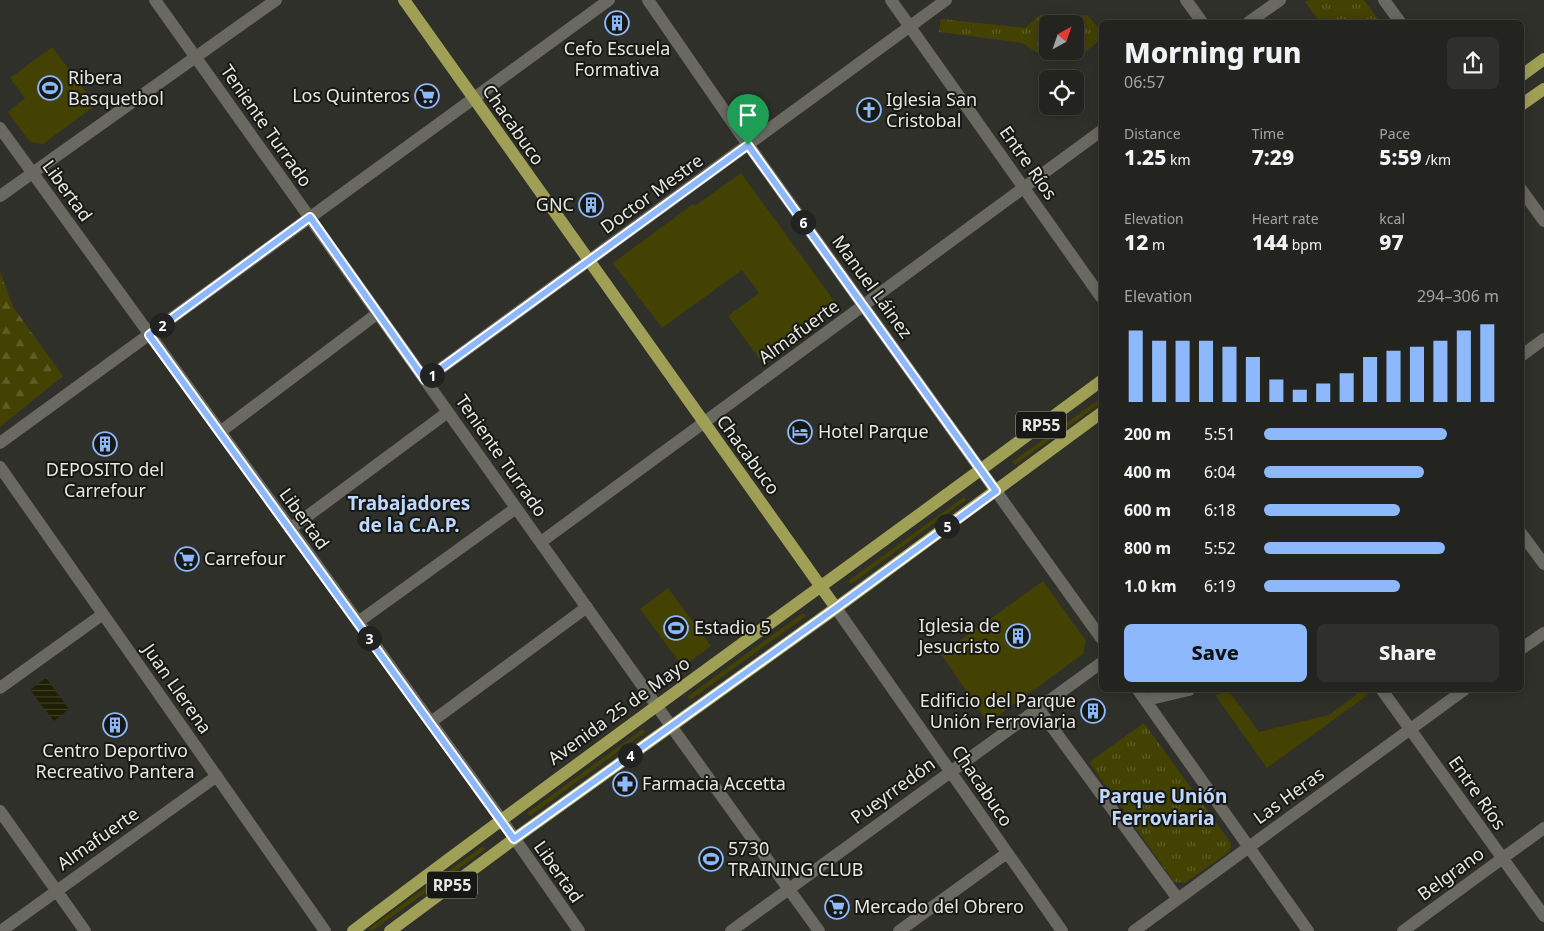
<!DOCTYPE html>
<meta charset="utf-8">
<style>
body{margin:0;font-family:"Noto Sans",sans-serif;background:#2f302c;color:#f1f3f6;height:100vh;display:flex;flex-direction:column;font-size:19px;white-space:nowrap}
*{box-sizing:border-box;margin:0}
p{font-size:16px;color:#a3a4a4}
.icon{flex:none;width:28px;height:28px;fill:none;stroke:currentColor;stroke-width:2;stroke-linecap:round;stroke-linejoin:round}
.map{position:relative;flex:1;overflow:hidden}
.sheet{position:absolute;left:1099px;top:20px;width:425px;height:672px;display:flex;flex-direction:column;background:#23241f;border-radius:8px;box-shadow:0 2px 12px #0003,0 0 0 1px #40413d}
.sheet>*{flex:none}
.needle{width:32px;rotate:40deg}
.tools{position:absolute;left:1039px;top:15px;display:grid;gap:10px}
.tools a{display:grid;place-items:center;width:45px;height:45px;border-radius:8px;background:#23241f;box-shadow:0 2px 12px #0003,0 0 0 1px #40413d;font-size:25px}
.pin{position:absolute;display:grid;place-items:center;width:42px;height:42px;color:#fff;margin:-51px -21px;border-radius:50% 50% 50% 0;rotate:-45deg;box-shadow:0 0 5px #0007}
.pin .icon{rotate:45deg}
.km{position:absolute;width:25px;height:25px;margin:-12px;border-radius:50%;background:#222;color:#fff;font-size:14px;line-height:25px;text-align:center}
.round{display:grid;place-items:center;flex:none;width:52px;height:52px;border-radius:8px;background:#2f302c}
.summary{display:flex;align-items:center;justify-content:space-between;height:85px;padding:0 25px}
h1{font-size:28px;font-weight:800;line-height:38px}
.stats{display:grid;grid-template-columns:repeat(3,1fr);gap:8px;height:85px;padding:5px 25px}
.stats div{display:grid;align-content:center}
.stats b{font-size:21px;font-weight:800}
.stats small{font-size:14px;font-weight:400}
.stats p{font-size:14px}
.chart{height:140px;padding:10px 25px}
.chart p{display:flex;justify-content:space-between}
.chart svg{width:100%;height:90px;margin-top:5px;stroke:#8db9fc;stroke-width:6}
.button{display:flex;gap:10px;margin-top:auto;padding:10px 25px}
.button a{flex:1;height:58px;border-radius:8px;background:#8db9fc;color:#111;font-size:20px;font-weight:800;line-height:58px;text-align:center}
.button a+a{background:#2f302c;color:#f1f3f6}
ul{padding:0 25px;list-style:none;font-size:16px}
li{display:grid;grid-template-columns:80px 60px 1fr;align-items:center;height:38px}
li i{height:12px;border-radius:6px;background:#8db9fc}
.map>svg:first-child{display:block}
.grass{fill:#434203}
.forest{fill:url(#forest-firs)}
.park{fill:url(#park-tufts);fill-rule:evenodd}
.water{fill:url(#water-rules)}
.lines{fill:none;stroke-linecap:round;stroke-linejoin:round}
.minor{stroke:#696961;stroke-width:12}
.major{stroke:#a09f56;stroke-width:12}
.route-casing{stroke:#fff;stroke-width:10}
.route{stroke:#8db9fc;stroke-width:6}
.labels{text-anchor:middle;stroke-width:4;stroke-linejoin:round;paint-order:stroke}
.shield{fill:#171714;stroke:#a9a9a5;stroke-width:1}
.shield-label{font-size:16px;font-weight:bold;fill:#e7e7e3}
.poi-label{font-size:18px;fill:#e7e7e3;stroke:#171714;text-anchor:start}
.street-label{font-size:18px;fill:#e7e7e3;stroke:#171714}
.neighbourhood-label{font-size:19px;font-weight:bold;fill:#bed8fe;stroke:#171714}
</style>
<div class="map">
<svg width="1544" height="931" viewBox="0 0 1544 931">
<defs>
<pattern id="forest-firs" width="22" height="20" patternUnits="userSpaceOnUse" patternTransform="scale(1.25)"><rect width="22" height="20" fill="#434203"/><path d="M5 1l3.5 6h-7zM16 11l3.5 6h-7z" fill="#5e5d28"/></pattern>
<pattern id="park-tufts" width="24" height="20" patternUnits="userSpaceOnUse" patternTransform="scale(1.25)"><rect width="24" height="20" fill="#434203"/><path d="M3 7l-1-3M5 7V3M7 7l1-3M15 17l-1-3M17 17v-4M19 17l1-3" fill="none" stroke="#5e5d28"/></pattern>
<pattern id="water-rules" width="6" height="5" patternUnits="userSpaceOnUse" patternTransform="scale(1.25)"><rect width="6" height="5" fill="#1e1e02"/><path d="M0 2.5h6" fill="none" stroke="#3f3f27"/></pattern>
</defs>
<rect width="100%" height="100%" fill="#2f3029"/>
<path class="grass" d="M52 47 96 105 43 144 30 142 8 112 25 98 10 78Z
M741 173 835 302 790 335 792 338 761 361 728 316 759 293 742 270 662 328 613 263 693 204 695 206Z
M1101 398V403L1015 465 1012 462Z
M964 497 966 500 851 584 848 581Z
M1043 581 1086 641 1083 654 988 723 941 654Z
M668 588 711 646 683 667 640 609Z
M803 613 806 616 690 700 688 696Z
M1358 690H1366L1369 694 1267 768 1215 695 1229 691 1259 732 1329 715 1356 695Z
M643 729 645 732 530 816 527 813Z
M483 846 486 849 372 931 368 929Z"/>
<path class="forest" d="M0 272 13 307 63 376 0 427Z"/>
<path class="park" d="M1309 0H1364L1380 22H1320L1305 2Z
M1040 15H1087L1101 30V42H1097L1082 55 1037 53 1023 43 939 32 941 19 1025 28ZM1048 24H1075V51H1048Z
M1144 723 1231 843 1230 851 1185 883 1174 882 1089 762Z"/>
<path class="water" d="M46 678 69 709 54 721 30 690Z"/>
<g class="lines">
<path class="minor" d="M155 0 671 726 819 931
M648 0 737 129 1101 638
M891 0 1101 297
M1186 0 1202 22
M1384 0 1400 22
M1249 22 1280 0
M0 128 501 819 579 931
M1521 189 1544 221
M0 196 276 0
M1521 356 1544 339
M425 380 946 0
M220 432 378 313
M0 443 609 0
M0 467 325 931
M290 529 448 412
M1521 533 1544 564
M541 542 1101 131
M836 608 1062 931
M358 622 516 508
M1521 649 1544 633
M0 688 103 614
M1138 690 1308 931
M1382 690 1544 916
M1146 700 1189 690
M1038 708 1178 899
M431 722 587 607
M0 811 85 931
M1 931 217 776
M731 931 1101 663
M899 931 1007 853
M1134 931 1464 690
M1403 931 1544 828"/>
<path class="major" d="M404 0 836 608
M1521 76 1544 59
M1521 105 1544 89
M353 931C600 744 853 565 1101 381
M390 931 514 839 836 608 1101 413"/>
</g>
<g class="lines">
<g class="route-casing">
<path id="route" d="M748 145 996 491 836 608 514 839 149 335 310 217 425 380Z"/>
</g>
<use href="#route" class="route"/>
</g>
<defs>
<g id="building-ring" transform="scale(1.25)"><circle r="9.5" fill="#171714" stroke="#8db9fc" stroke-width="1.5"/><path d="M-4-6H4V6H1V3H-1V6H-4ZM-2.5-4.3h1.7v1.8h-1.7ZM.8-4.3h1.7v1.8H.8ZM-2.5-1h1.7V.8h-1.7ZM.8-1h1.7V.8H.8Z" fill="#8db9fc"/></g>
<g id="stadium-ring" transform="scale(1.25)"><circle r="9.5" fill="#171714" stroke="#8db9fc" stroke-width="1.5"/><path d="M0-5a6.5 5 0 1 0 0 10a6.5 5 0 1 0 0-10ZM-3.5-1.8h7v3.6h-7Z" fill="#8db9fc"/></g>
<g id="supermarket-ring" transform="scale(1.25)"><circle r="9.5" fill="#171714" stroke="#8db9fc" stroke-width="1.5"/><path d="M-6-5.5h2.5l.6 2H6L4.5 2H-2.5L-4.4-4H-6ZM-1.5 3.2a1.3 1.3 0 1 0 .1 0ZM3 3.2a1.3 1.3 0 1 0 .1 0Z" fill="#8db9fc"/></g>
<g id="church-ring" transform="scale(1.25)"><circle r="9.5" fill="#171714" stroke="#8db9fc" stroke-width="1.5"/><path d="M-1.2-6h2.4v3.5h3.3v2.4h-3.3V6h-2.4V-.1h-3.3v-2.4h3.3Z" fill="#8db9fc"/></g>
<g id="hotel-ring" transform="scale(1.25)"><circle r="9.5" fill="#171714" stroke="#8db9fc" stroke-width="1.5"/><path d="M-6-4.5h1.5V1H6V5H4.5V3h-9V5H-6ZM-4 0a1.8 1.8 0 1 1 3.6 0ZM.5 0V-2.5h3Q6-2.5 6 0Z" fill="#8db9fc"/></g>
<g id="pharmacy-ring" transform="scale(1.25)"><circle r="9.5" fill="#171714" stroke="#8db9fc" stroke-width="1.5"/><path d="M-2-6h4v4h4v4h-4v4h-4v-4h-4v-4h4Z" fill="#8db9fc"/></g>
</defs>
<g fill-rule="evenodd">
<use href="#building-ring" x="617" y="23"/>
<use href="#stadium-ring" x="50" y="88"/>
<use href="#supermarket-ring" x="427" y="96"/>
<use href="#church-ring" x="869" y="110"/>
<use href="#building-ring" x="591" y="205"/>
<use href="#hotel-ring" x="800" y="432"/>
<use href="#building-ring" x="105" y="444"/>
<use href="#supermarket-ring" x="187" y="559"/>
<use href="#stadium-ring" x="676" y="628"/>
<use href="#building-ring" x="1018" y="636"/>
<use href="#building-ring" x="1093" y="711"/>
<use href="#building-ring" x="115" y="725"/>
<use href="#pharmacy-ring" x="625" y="784"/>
<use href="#stadium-ring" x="711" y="859"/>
<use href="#supermarket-ring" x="837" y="907"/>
</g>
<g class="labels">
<g class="shield">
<rect x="1016" y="411.5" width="50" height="27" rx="4"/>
<rect x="427" y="871.5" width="50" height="27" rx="4"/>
</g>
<g class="shield-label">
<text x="1041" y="431">RP55</text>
<text x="452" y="891">RP55</text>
</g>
<g class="poi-label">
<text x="617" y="55" text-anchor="middle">Cefo Escuela<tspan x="617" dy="21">Formativa</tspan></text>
<text x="68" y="84">Ribera<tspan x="68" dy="21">Basquetbol</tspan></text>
<text x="410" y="102" text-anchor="end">Los Quinteros</text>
<text x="886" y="106">Iglesia San<tspan x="886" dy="21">Cristobal</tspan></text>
<text x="574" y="211" text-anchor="end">GNC</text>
<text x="818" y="438">Hotel Parque</text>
<text x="105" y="476" text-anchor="middle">DEPOSITO del<tspan x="105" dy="21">Carrefour</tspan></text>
<text x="204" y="565">Carrefour</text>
<text x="1000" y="632" text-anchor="end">Iglesia de<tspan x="1000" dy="21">Jesucristo</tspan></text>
<text x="694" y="634">Estadio 5</text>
<text x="1076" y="707" text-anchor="end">Edificio del Parque<tspan x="1076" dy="21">Unión Ferroviaria</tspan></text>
<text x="115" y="757" text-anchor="middle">Centro Deportivo<tspan x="115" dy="21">Recreativo Pantera</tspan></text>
<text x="642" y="790">Farmacia Accetta</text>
<text x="728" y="855">5730<tspan x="728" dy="21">TRAINING CLUB</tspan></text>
<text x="854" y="913">Mercado del Obrero</text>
</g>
<g class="street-label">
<text transform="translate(513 125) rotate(55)" y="6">Chacabuco</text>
<text transform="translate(266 126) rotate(55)" y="6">Teniente Turrado</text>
<text transform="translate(1028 163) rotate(55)" y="6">Entre Ríos</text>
<text transform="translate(67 191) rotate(54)" y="6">Libertad</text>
<text transform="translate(652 194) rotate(-36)" y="6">Doctor Mestre</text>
<text transform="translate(872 287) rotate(54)" y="6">Manuel Láinez</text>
<text transform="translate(799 332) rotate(-36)" y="6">Almafuerte</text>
<text transform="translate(748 455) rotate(54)" y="6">Chacabuco</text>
<text transform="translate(501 456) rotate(55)" y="6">Teniente Turrado</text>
<text transform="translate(304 519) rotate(54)" y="6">Libertad</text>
<text transform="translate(177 689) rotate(55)" y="6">Juan Llerena</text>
<text transform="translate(619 711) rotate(-36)" y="6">Avenida 25 de Mayo</text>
<text transform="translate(982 786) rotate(56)" y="6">Chacabuco</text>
<text transform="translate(893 791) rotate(-36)" y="6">Pueyrredón</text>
<text transform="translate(1477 793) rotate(55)" y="6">Entre Ríos</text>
<text transform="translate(1289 796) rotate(-36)" y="6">Las Heras</text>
<text transform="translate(98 839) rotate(-35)" y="6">Almafuerte</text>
<text transform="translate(558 872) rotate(55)" y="6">Libertad</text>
<text transform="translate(1451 874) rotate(-36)" y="6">Belgrano</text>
</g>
<g class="neighbourhood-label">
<text x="409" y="510">Trabajadores<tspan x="409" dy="22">de la C.A.P.</tspan></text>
<text x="1163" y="803">Parque Unión<tspan x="1163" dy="22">Ferroviaria</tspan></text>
</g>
</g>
</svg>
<div class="tools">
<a><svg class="needle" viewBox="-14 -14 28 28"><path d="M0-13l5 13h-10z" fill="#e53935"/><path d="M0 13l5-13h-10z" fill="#a3a4a4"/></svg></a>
<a><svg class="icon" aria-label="locate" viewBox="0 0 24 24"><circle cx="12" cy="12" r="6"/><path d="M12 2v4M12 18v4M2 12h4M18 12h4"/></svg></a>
</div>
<div class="pin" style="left:748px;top:145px;background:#1e9e55"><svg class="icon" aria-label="arrive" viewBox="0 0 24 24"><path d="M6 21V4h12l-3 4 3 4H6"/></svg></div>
<b class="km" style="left:432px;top:375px">1</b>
<b class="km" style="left:162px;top:325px">2</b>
<b class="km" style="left:369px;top:638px">3</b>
<b class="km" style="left:630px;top:755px">4</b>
<b class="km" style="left:947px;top:526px">5</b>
<b class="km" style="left:803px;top:222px">6</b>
<section class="sheet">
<div class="summary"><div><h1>Morning run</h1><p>06:57</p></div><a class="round"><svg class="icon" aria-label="share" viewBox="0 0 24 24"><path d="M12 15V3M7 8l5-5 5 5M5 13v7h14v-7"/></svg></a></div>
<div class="stats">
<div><p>Distance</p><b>1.25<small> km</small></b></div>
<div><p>Time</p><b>7:29</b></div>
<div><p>Pace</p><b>5:59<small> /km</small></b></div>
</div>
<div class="stats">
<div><p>Elevation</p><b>12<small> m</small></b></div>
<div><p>Heart rate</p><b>144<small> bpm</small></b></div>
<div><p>kcal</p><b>97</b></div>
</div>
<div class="chart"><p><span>Elevation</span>294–306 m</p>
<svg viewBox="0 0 160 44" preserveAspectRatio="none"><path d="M5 44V9M15 44V14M25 44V14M35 44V14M45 44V17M55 44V22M65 44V33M75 44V38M85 44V35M95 44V30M105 44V22M115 44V19M125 44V17M135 44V14M145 44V9M155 44V6"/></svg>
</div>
<ul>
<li><b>200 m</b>5:51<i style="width:78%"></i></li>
<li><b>400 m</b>6:04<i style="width:68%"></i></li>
<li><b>600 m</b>6:18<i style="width:58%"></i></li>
<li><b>800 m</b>5:52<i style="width:77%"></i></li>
<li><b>1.0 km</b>6:19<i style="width:58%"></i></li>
</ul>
<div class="button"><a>Save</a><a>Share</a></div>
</section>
</div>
